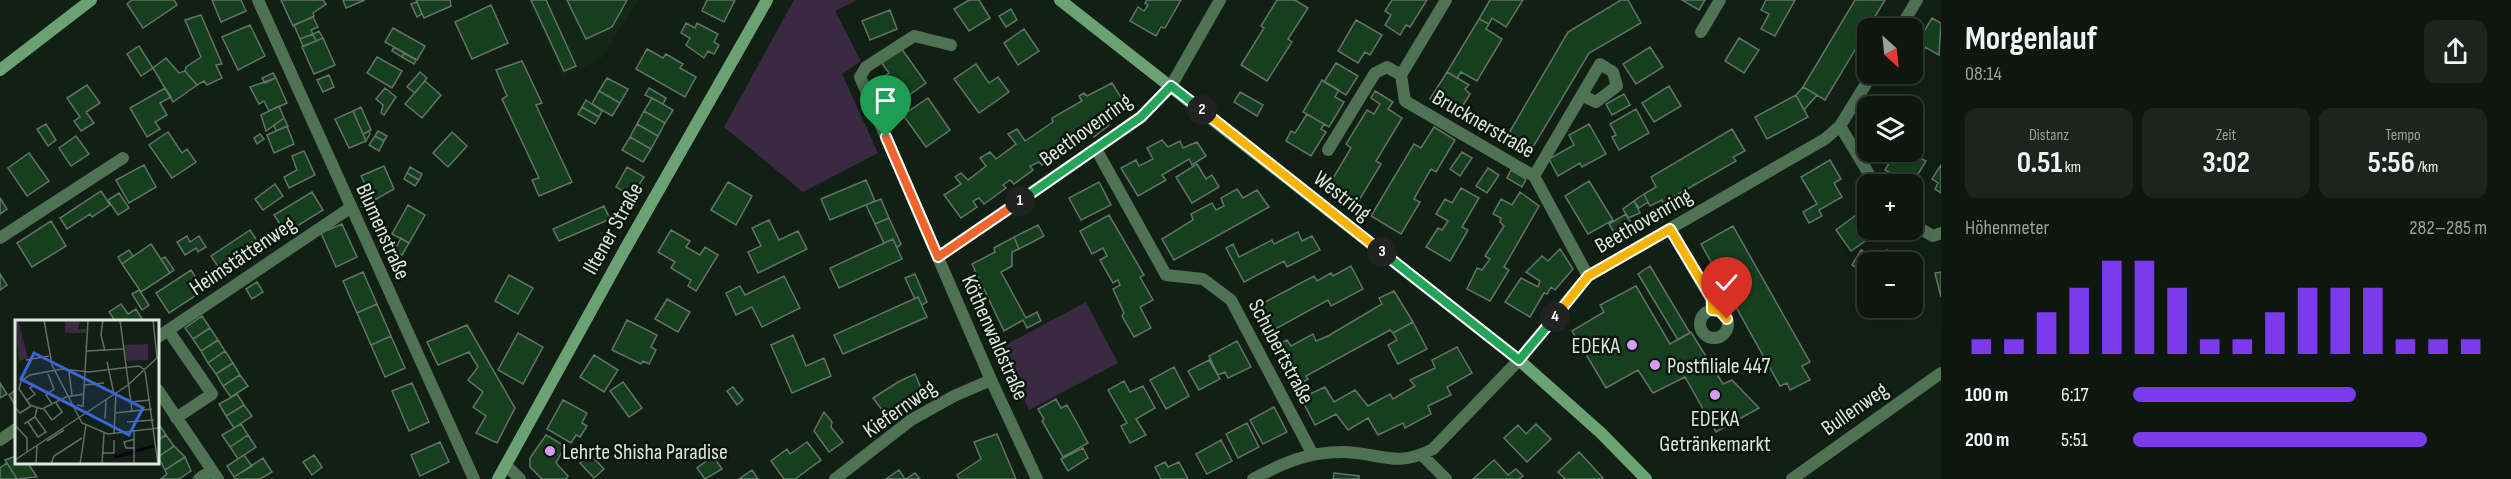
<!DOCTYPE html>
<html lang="de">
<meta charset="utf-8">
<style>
body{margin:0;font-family:"Sofia Sans Condensed",sans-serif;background:#1c241d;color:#f1f3f6;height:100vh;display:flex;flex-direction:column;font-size:22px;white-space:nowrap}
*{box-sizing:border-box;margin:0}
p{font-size:20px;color:#9b9f9e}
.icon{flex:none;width:33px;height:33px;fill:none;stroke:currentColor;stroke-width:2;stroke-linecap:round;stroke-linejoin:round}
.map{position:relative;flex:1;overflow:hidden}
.sheet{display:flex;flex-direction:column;background:#0e170f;width:570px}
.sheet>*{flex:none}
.needle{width:39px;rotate:153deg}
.buttons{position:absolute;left:1857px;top:18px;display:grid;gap:12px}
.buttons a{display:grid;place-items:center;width:66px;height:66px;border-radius:12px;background:#0e170f;box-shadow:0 6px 24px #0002,0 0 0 2px #2e362f;font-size:30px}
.pin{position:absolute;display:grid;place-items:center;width:51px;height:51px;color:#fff;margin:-62px -26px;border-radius:50% 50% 50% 0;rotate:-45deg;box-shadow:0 0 6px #0007}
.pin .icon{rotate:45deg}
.km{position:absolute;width:30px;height:30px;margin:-15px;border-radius:50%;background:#222;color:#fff;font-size:16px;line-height:30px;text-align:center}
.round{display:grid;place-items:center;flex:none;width:63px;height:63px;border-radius:12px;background:#1c241d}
.head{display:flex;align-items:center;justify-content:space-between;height:102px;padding:0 24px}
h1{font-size:33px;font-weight:700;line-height:45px}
.stats{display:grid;grid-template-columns:repeat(3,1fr);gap:9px;height:102px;padding:6px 24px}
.stats div{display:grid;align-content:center;border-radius:12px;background:#1c241d;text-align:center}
.stats b{font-size:30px;font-weight:700}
.stats small{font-size:16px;font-weight:400}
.stats p{font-size:16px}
.chart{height:168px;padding:12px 24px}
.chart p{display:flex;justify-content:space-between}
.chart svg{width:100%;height:108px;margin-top:6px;stroke:#7c3aed;stroke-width:6}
ul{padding:0 24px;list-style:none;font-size:20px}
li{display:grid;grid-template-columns:96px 72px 1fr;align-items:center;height:45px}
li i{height:15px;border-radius:8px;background:#7c3aed}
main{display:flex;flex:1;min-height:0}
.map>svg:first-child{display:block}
.built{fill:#142717}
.green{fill:#392941}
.building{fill:#153f1f;stroke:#637365;stroke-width:1.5}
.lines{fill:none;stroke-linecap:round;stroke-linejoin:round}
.street{stroke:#4f7154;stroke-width:12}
.secondary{stroke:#6aa273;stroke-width:12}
.split-1-casing{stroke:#fff;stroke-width:12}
.split-2-casing{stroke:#fff;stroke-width:12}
.split-3-casing{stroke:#fff;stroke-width:12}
.split-4-casing{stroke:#fff;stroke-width:12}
.split-5-casing{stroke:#fff;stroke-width:12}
.split-1{stroke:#f0652b;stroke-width:8}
.split-2{stroke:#22a559;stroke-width:8}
.split-3{stroke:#f5b400;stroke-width:8}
.split-4{stroke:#22a559;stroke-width:8}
.split-5{stroke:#f5b400;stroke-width:8}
.poi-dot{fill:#d89af8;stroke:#09160b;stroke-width:2}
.labels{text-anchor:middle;stroke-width:5;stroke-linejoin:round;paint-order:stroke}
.street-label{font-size:22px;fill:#dde6de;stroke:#09160b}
.poi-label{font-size:22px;fill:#dde6de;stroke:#09160b;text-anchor:start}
.inset-river{fill:none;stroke:#0e0018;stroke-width:3}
.inset-road{fill:none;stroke:#636f65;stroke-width:1.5}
.view{fill:#3a65d9;fill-opacity:0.15;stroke:#3a65d9;stroke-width:3}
.inset-edge{fill:none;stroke:#dde6de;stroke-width:3}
</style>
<main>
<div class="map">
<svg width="1941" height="479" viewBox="0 0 1941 479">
<rect width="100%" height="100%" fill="#121f14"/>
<path class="built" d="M528 0H639L601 59 563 76Z"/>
<path class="green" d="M794 0H857L835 11 861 61 842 74 878 153 803 192 724 127Z
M1086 302 1118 363 1029 410 1000 348Z"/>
<path class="building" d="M132 0H174L177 5 143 28 127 4Z
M212 0H241L246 11 221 22Z
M281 0H323L326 4 313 13 314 16 293 26Z
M343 0H365L346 8Z
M416 0H450L451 6 424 18Z
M531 0H546L576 66 564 71Z
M567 0H627L612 27 586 39Z
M707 0H735L724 22 702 11Z
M969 0H979L990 18 969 31 954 9Z
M1147 0H1181L1165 28 1161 27 1156 36 1130 21 1138 7 1144 11 1148 5 1145 3Z
M1277 0H1295L1308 8 1288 39 1292 42 1267 81 1241 65 1264 28 1261 26Z
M1392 0H1427L1410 27 1406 25 1400 35 1385 25 1391 15 1385 11Z
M1490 0H1523L1506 27 1492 18 1489 24 1479 19Z
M1621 0H1628L1641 23 1589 53 1533 147 1527 143 1522 153 1507 145 1512 136 1509 133 1568 32Z
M1682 0H1705L1699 10Z
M1766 0H1795L1775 36 1761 29 1769 14 1761 10Z
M1855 0H1885L1825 100 1803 87Z
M417 2 422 14 417 17 411 4Z
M491 5 508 43 472 59 455 22Z
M1011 9 1017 20 1006 27 999 16Z
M890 10 897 29 870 40 862 21Z
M201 15 222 64 216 65 222 78 207 85 204 81 197 85 185 71 186 67 201 57 185 20Z
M313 17 318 27 311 30 313 34 300 39 294 25Z
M1932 18 1941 23 1939 55 1925 47 1921 54 1913 50Z
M1479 19 1489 24 1486 29 1502 39 1477 81 1461 72 1457 78 1447 72Z
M1356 20 1382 35 1370 55 1365 52 1358 63 1338 51Z
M686 23 695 28 697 23 718 34 714 42 719 45 714 54 708 51 704 58 686 45 690 38 681 33Z
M250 25 265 56 238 70 222 37Z
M393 28 425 46 417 60 385 42Z
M1024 29 1039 51 1018 65 1004 43Z
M319 31 323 38 316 41 313 34Z
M313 34 316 41 303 46 300 39Z
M323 38 335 65 314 74 302 47Z
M1739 38 1759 50 1744 73 1725 61Z
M139 46 153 68 141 76 127 54Z
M394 47 404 53 402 57 392 51Z
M1650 47 1663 67 1636 84 1623 64Z
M901 48 926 83 902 100 885 76 889 73 881 62Z
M647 49 663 58 666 54 671 57 683 64 680 68 696 77 685 97 636 69Z
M404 53 416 60 414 64 402 57Z
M377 57 402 71 392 88 367 73Z
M166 58 179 73 185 71 197 85 173 102 153 68Z
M522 61 542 103 536 105 572 182 539 196 532 180 539 178 502 99 507 96 496 70Z
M1336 63 1358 76 1346 95 1324 82Z
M976 64 989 83 998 77 1009 92 979 113 954 79Z
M420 72 427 78 415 93 407 87Z
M1447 72 1469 85 1465 89 1470 94 1457 115 1430 99Z
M273 73 276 78 265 83 262 78Z
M329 75 334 87 323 92 317 80Z
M276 78 287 103 269 111 264 101 259 104 250 87Z
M607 78 628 89 620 103 599 91Z
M1322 80 1339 90 1335 97 1344 102 1329 127 1303 112Z
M425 81 441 95 422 118 405 104Z
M1112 83 1125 104 1106 119 1109 125 1094 137 1091 132 1070 146 1067 142 1058 147 1061 152 1042 165 1039 162 1030 166 1033 170 1014 184 1010 180 1003 185 1006 188 984 204 979 198 973 201 977 207 961 218 944 195 961 184 955 177 961 173 968 180 986 166 980 158 990 152 996 159 1016 144 1008 134 1017 129 1025 141 1053 122 1052 118 1082 101 1079 96 1084 93 1087 96Z
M87 85 100 103 86 112 94 123 81 131 74 121 80 117 67 98Z
M1669 86 1681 106 1654 122 1642 103Z
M1803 87 1817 95 1804 110 1796 95Z
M165 88 171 97 160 103 167 115 155 122 160 129 147 137 130 108Z
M385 88 396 97 384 115 381 113 383 105 376 99Z
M649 88 666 98 663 104 645 95Z
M599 91 620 103 612 116 592 104Z
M1375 91 1393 102 1388 109 1402 118 1376 161 1381 164 1358 202 1329 185 1351 148 1346 144 1367 110 1374 114 1380 104 1371 98Z
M1240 92 1263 105 1257 116 1234 102Z
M1624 94 1630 105 1612 115 1606 104Z
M1796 95 1808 117 1767 139 1755 117Z
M652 98 673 110 665 123 644 111Z
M928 98 950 130 926 147 903 115Z
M586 100 602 111 599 117 582 107Z
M279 106 284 118 266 131 261 115Z
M361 107 371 130 363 134 353 111Z
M582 107 599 117 595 124 578 114Z
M1636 109 1649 133 1619 150 1612 137 1616 135 1610 124Z
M353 111 366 141 349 148 335 119Z
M644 111 665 123 658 136 637 124Z
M1868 113V134L1858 129Z
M1307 114 1324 124 1321 129 1326 132 1311 156 1286 141 1291 131 1295 133Z
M284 118 288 126 276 131 274 125Z
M46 124 56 140 48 146 37 129Z
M637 124 658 136 651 149 630 137Z
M1589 124 1606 154 1582 167 1580 163 1558 176 1549 159 1574 145 1569 135Z
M287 126 294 144 274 153 267 135Z
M1434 127 1455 140 1436 172 1431 169 1414 199 1420 202 1401 234 1371 216 1414 144 1421 148Z
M1732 129 1745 151 1733 157 1736 161 1663 203 1662 200 1650 206 1644 194 1656 187 1651 177Z
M369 131 370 134 366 141 363 134Z
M378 131 387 136 384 141 375 136Z
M168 132 182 153 187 149 196 162 172 178 149 145Z
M452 132 467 146 448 167 433 153Z
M260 134 264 139 257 144 254 138Z
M76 136 89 154 71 166 59 148Z
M375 136 384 141 379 151 369 145Z
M630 137 651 149 643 162 622 150Z
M1162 140 1168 147 1180 141 1183 148 1197 142 1206 156 1192 165 1189 159 1162 175 1166 180 1138 196 1121 168 1136 160 1139 166 1153 159 1147 148Z
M304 151 315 175 289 188 284 177 297 170 292 156Z
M1462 152 1472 158 1460 176 1450 169Z
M1896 152H1909L1926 161 1912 184 1885 170Z
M29 153 49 181 27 196 8 168Z
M1830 160 1841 179 1834 183 1842 197 1819 210 1822 216 1809 223 1803 212 1817 204 1801 177Z
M1197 164 1206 179 1212 175 1219 187 1192 203 1176 177Z
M144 165 156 187 129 203 116 180Z
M1941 165V193L1935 189 1938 183 1932 179Z
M384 166 394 189 373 201 361 176Z
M410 167 422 174 419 180 407 173Z
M627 167 644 177 632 196 616 187Z
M1488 168 1499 175 1487 193 1476 186Z
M1511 170 1526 179 1522 187 1507 178Z
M407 173 419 180 415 186 404 179Z
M866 180 875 201 830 220 821 199Z
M1589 181 1613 220 1588 234 1565 196Z
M728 182 752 196 736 225 711 210Z
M1099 182 1111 205 1081 220 1069 198Z
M275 184 283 196 263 210 255 199Z
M1461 188 1479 198 1462 227 1468 230 1450 261 1426 247 1438 228 1442 230 1448 221 1436 214 1445 199 1452 203Z
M1237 189 1243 198 1257 190 1269 207 1174 260 1162 239 1193 220 1191 214 1212 203 1216 210 1224 206 1221 198Z
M101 191 110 205 92 217 90 214 67 229 60 218Z
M312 192 323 210 286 233 274 215Z
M1520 192 1539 206 1504 267 1509 270 1490 301 1467 289 1477 268 1482 270 1490 259 1485 256 1504 226 1500 222 1501 218 1493 214 1501 199 1512 205Z
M119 193 129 208 118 215 108 200Z
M1644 194 1648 202 1639 208 1634 201Z
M0 198 7 209 0 214Z
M881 199 889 218 875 224 866 205Z
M1634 201 1640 213 1628 218 1623 209Z
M408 205 425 215 409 243 392 234Z
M604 206 610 219 559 241 553 229Z
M1626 214 1632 224 1615 234 1609 224Z
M1109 215 1144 275 1140 277 1153 300 1140 307 1151 328 1134 337 1122 316 1124 313 1113 289 1120 285 1118 280 1113 283 1100 260 1107 256 1103 248 1092 254 1080 231Z
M1856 215 1872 236 1851 251 1836 230Z
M889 218 901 244 897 248 893 239 884 243 875 224Z
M769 220 779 240 798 231 807 249 758 273 748 252 761 246 752 228Z
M51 221 66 246 32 267 17 243Z
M342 224 357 257 336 267 321 233Z
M1038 225 1044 236 1019 249 1014 237Z
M1733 226 1810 362 1802 366 1810 380 1790 390 1787 383 1780 386 1701 244Z
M250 230 263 250 224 276 211 256Z
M671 230 690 241 686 247 700 255 705 247 718 255 696 291 688 286 691 280 671 268 675 262 658 252Z
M1298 232 1302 241 1312 236 1320 250 1287 267 1284 261 1244 282 1226 248 1233 244 1239 257 1272 240 1274 244Z
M187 236 190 242 199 236 206 247 198 252 196 248 185 255 177 242Z
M1014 237 1019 249 1012 252V266L1001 272 1026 318 1037 312 1041 321 1027 328 1023 320 1004 331 972 264 995 252 994 248Z
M401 238 409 243 402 255 394 251Z
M893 239 902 259 839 288 830 268Z
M151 244 170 273 141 292 122 264Z
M1560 249 1573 269 1555 290 1551 287 1547 294 1544 293 1530 317 1505 302 1521 278 1538 287 1540 281 1526 272 1542 256 1548 261Z
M129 250 133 256 122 264 118 257Z
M1861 250 1869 255 1860 270 1852 265Z
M1887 250 1909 262H1880Z
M165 257 174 270 170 273 161 259Z
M1351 266 1363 289 1331 306 1328 300 1268 333 1254 308 1314 276 1317 281 1331 273 1333 276Z
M1650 266 1690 333 1678 340 1638 274Z
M191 270 204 290 169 313 156 293Z
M363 272 377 304 357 313 343 281Z
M1941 272V297L1935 273Z
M0 274 7 285 0 290Z
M915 274 927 302 922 305 918 297 915 299 905 278Z
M509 275 533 288 518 314 495 301Z
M784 276 800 308 762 327 752 307 736 315 726 293 740 286 745 295Z
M257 282 263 292 252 299 246 289Z
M1636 286 1670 344 1691 332 1723 384 1732 380 1759 408 1716 432 1685 377 1653 393 1638 370 1606 388 1572 331 1604 312 1600 305Z
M139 290 149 305 142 310 132 294Z
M1394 291 1413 322 1393 333 1390 330 1306 376 1308 379 1298 385 1275 346 1287 340 1291 346 1313 334 1316 341 1328 336 1382 304 1379 298Z
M918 297 927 317 843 354 834 335Z
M667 299 690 312 678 332 655 319Z
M121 304 128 314 136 309 144 322H116L109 312Z
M377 304 391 336 371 345 357 313Z
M202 316 210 328 193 339 185 328Z
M627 320 657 335 651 347 656 350 649 364 643 361 641 364 612 350Z
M1413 322 1427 349 1398 364 1388 345 1397 340 1393 333Z
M467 325 515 408 497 443 476 433 486 416 473 407 483 392 468 380 478 367 469 352 438 365 427 342Z
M210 328 218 340 201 351 193 339Z
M518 333 543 347 523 384 498 370Z
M793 335 806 366 824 358 831 376 792 393 771 345Z
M391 336 405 368 385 377 371 345Z
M218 340 225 351 208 363 201 351Z
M1237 341 1251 367 1228 378 1225 372 1218 375 1209 356Z
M1457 347 1472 373 1447 387 1451 395 1428 406 1431 414 1405 428 1403 423 1378 435 1368 418 1348 430 1336 414 1315 425 1301 398 1325 387 1334 402 1355 390 1368 406 1390 394 1393 399 1415 386 1410 380 1435 368 1432 360Z
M225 351 233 363 216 374 208 363Z
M594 355 618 370 604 392 580 377Z
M1209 360 1220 379 1199 390 1188 371Z
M233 363 240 375 223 386 216 374Z
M1174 367 1189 396 1166 409 1150 380Z
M915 374 923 393 910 400 888 418 873 398 898 382Z
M240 375 248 386 231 397 223 386Z
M1124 381 1130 392 1143 386 1155 408 1136 419 1146 435 1130 443 1121 426 1127 423 1108 390Z
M623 382 642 408 629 417 610 391Z
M0 383 7 394 0 398Z
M412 383 429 422 409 431 392 391Z
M733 387 743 400 737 405 727 391Z
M16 390V407L9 395Z
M237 394 244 405 226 416 219 404Z
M1056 399 1061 408 1067 405 1088 443 1063 457 1042 421 1044 419 1038 409Z
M563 400 587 413 582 423 587 426 580 437 576 435 571 443 547 429Z
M244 405 252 416 234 428 226 416Z
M1274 407 1287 432 1263 444 1250 420Z
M824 412 832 422 831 427 843 442 829 452 814 431Z
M158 423 166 435 158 440Z
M1247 423 1259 447 1238 458 1226 434Z
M241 424 248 435 230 447 222 435Z
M1536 424 1551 439 1527 462 1504 438 1518 425 1526 434Z
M997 434 1016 479H959L957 475 981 459 974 442Z
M166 435 174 446 158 457V440Z
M248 435 256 447 238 459 230 447Z
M546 435 565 446 556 463 568 476 566 479H542L530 467V458Z
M1221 440 1232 461 1207 474 1196 454Z
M440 442 449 462 420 476 411 455Z
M807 442 821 460 795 479H784L771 461 787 449 790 454Z
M174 446 185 457 165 470 158 457Z
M1083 448 1088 458 1068 471 1061 459Z
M1579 452 1603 478 1602 479H1565L1558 472Z
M590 454 604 469 594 478 580 463Z
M244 455 252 466 234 477 227 466Z
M314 455 322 467 312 475 303 462Z
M16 456V462H27L37 477 17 479 5 460Z
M713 456 722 469 705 479 697 468Z
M185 457 191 471 179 479H161L167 474 165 470Z
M263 458 272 472 260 479H235L234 477Z
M1494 460 1508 475 1516 469 1523 476 1519 479H1473Z
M1165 462 1168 467 1179 462 1188 479H1161L1155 467Z
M7 463 17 479H0V468Z
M752 470 758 479H739Z
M899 470 905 479H886Z
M915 473 920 479H906Z
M1334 473 1359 476V479H1333Z"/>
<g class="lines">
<path class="street" d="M258 0 474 479
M1446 0 1401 75 1405 101 1534 176 1588 276
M1900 28 1917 0
M1701 32 1720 0
M951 45 914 36 866 67 860 77 991 380 1037 479
M1840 126 1875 184
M1096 149 1166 275 1203 279 1231 300 1312 453
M1328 150 1375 73 1387 67 1401 75
M1534 176 1600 64 1613 72 1617 86 1596 102 1583 96
M1912 224 1933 236 1941 233
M1670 229 1711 299 1712 310
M0 238 123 158
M938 257 1141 117 1171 86 1220 0
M1700 324a14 14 0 1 1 28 0a14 14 0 1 1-28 0Z
M168 330 212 394 176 418
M158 337 350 208
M158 390 218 479
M0 440 16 429
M1422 455 1446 479
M506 465 520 479
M199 479 212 470
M835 479 911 420 954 396 991 380
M1253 479C1283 463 1307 452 1342 452 1379 452 1395 469 1433 449L1519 360 1588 276 1825 139 1840 126 1872 74
M1792 479 1941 373"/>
<path class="secondary" d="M1060 0 1519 360 1601 433 1646 479
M0 70 91 0
M498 479 624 251 767 0"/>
</g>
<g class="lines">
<g class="split-1-casing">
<path id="split-1" d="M886 137 938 257 1020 201"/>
</g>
<g class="split-2-casing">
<path id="split-2" d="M1020 201 1141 117 1171 86 1202 110"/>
</g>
<g class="split-3-casing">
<path id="split-3" d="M1202 110 1382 252"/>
</g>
<g class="split-4-casing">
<path id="split-4" d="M1382 252 1519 360 1555 317"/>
</g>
<g class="split-5-casing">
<path id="split-5" d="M1555 317 1588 276 1670 229 1712 299V310L1720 311 1727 319"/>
</g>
<use href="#split-1" class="split-1"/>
<use href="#split-2" class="split-2"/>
<use href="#split-3" class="split-3"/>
<use href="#split-4" class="split-4"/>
<use href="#split-5" class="split-5"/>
</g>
<g class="poi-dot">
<circle cx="1632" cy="345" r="6"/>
<circle cx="1655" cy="365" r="6"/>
<circle cx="1715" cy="395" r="6"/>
<circle cx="550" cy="451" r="6"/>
</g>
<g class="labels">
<g class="street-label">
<text transform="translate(1484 123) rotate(30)" y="8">Brucknerstraße</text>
<text transform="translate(1085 129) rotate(-36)" y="8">Beethovenring</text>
<text transform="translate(1343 195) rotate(38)" y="8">Westring</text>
<text transform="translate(1643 220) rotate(-30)" y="8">Beethovenring</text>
<text transform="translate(612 228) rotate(-61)" y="8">Iltener Straße</text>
<text transform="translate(384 231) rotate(66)" y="8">Blumenstraße</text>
<text transform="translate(242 255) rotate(-34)" y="8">Heimstättenweg</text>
<text transform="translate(996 337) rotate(66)" y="8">Köthenwaldstraße</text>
<text transform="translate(1282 351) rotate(62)" y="8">Schubertstraße</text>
<text transform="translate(899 408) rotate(-35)" y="8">Kiefernweg</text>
<text transform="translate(1854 408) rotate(-35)" y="8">Bullenweg</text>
</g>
<g class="poi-label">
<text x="1620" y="353" text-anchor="end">EDEKA</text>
<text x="1667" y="373">Postfiliale 447</text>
<text x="1715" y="426" text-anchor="middle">EDEKA<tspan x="1715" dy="25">Getränkemarkt</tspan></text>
<text x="562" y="459">Lehrte Shisha Paradise</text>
</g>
</g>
<g transform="translate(15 320)">
<rect width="144" height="144" fill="#121f14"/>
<path d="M0 0H3L13 38 4 41ZM50 0H65L63 9H71V13H50ZM133 24V40L110 41 108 25Z" fill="#392941"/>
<path class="inset-river" d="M121 131 139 126M99 137 119 132"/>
<path class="inset-road" d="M29 0 37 45 67 103 93 114 144 108M88 0 86 15 90 31M105 0 117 91M138 0 142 38M72 31 108 29M11 40 34 36M92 42 99 74M130 51 143 144M54 52 57 75M33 54 39 69 31 75 37 84M70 65 89 63M69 74 51 77 27 89 15 85 4 69 6 61 15 55 47 49 74 52 124 46 130 50M12 80 20 74 15 68 20 65M116 82 135 80M62 85 68 86 73 0M0 88 5 93 16 86M29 89 37 100 47 92 41 83M100 93 137 89M90 99 91 80M13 102 23 117 31 112 20 97M112 102 139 100M9 104 20 97 22 88M0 105 12 118V132M119 110V144M99 113 101 73M32 121 49 110M120 128H111L109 122 120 119M88 133H99V120M0 140 113 65 144 36M21 144 22 126M36 144 39 136 67 118M65 144 71 105M87 144 89 113"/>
<path class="view" d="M19 33 128 88 114 115 6 59Z"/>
<rect width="144" height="144" class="inset-edge"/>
</g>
</svg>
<div class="buttons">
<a><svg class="needle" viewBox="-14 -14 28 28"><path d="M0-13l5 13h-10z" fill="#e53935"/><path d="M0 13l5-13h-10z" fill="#9b9f9e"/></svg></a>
<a><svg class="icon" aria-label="layers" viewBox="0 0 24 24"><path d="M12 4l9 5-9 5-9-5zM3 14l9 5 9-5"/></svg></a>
<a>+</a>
<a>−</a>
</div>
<div class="pin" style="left:886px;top:137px;background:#1e9e55"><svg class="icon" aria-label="arrive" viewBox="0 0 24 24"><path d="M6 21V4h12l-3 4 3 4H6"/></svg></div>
<div class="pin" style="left:1727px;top:319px;background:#d93025"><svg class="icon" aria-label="check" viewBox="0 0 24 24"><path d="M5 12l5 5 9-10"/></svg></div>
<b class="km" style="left:1020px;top:201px">1</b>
<b class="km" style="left:1202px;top:110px">2</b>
<b class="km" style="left:1382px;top:252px">3</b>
<b class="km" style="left:1555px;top:317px">4</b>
</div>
<section class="sheet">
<div class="head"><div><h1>Morgenlauf</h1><p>08:14</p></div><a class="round"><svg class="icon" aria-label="share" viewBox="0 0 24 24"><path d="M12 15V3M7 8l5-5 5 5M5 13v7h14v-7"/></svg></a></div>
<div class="stats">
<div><p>Distanz</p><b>0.51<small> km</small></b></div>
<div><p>Zeit</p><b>3:02</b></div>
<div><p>Tempo</p><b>5:56<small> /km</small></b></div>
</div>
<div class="chart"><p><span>Höhenmeter</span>282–285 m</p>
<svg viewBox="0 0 160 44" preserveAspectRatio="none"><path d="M5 44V38M15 44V38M25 44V27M35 44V17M45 44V6M55 44V6M65 44V17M75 44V38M85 44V38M95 44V27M105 44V17M115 44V17M125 44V17M135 44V38M145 44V38M155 44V38"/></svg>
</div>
<ul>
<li><b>100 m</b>6:17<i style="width:63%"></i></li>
<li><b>200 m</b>5:51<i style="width:83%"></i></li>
</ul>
</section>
</main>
